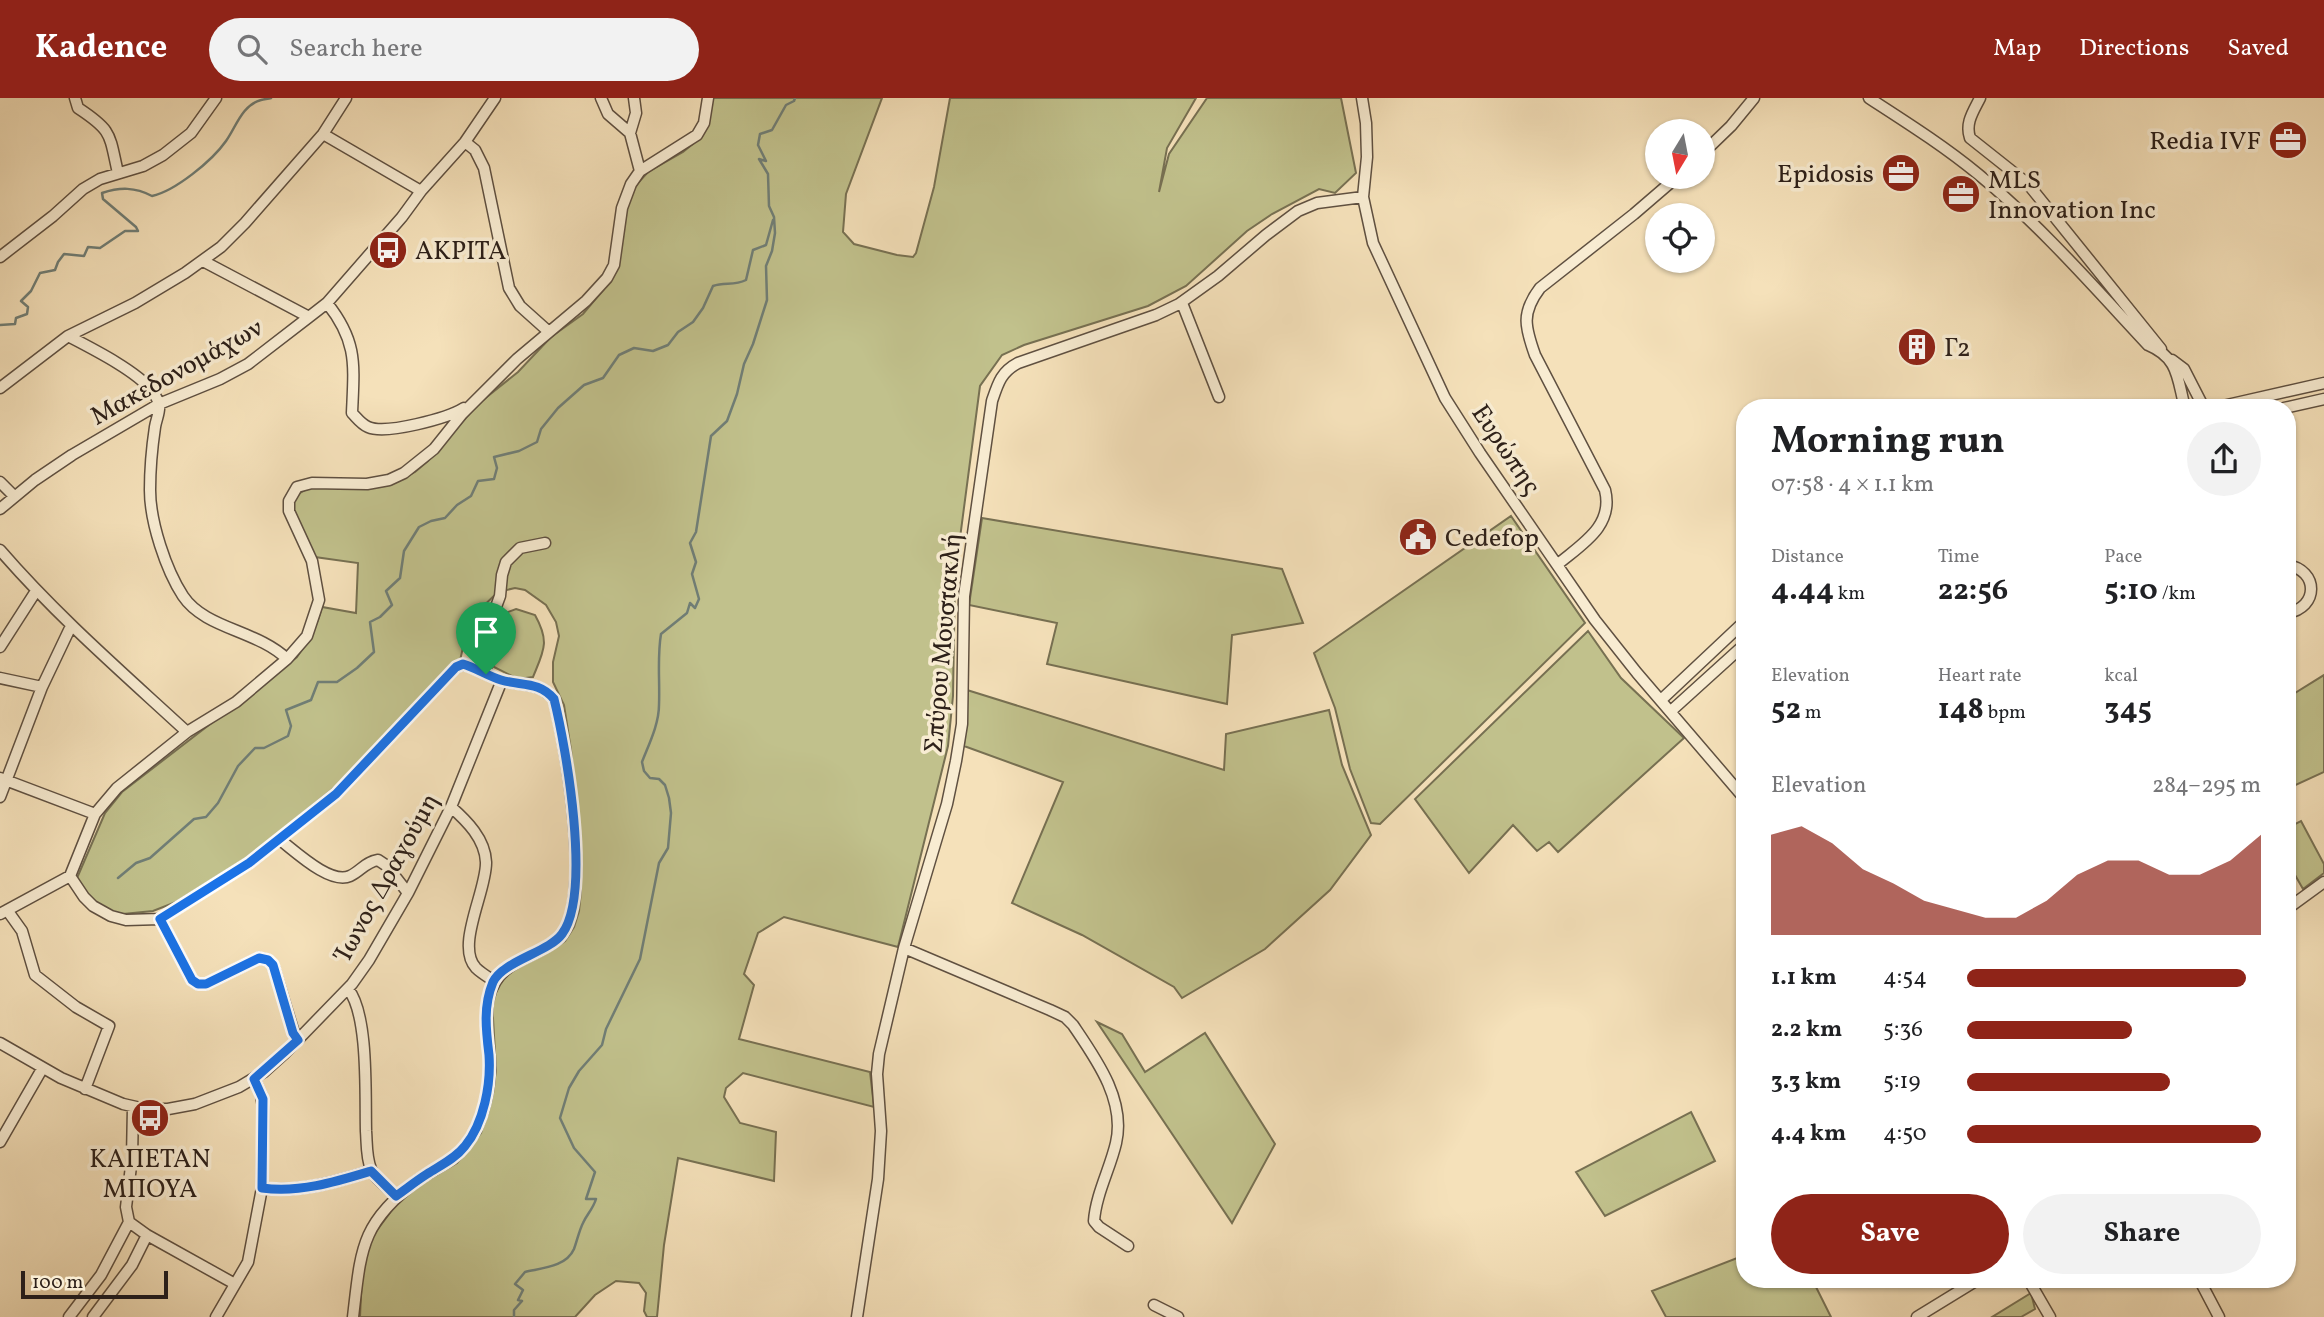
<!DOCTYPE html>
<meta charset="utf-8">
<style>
body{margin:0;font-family:Vollkorn,serif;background:#f2f2f2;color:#202124;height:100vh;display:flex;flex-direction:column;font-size:26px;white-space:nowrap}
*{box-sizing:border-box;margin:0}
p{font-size:23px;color:#757577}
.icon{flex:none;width:38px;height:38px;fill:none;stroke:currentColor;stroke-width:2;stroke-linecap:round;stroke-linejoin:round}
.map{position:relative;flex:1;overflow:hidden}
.panel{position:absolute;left:1736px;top:301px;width:560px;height:889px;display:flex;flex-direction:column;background:#fff;border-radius:28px;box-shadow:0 2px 5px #0004}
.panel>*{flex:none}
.needle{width:46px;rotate:190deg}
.buttons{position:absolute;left:1645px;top:21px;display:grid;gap:14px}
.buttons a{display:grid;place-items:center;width:70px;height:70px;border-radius:50%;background:#fff;box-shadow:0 2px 5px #0004;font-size:35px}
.scale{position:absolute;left:21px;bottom:18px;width:147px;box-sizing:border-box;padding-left:7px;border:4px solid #2d2019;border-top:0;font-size:19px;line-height:24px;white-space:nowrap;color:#2d2019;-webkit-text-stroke:5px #f8ecd2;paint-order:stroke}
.pin{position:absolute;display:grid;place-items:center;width:60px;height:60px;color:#fff;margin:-72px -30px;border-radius:50% 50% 50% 0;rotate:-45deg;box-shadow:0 0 7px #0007}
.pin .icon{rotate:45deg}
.round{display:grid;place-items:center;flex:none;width:74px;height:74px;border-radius:37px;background:#f2f2f2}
.headline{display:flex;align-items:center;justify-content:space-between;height:119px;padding:0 35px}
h1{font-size:38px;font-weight:700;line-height:52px}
.metrics{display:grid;grid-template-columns:repeat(3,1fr);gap:10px;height:119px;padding:7px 35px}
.metrics div{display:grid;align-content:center}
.metrics b{font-size:30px;font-weight:700}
.metrics small{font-size:19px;font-weight:400}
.metrics p{font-size:19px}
.chart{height:196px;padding:14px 35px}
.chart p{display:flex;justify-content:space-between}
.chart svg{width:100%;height:126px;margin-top:7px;fill:#8f2418;opacity:.7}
.cta{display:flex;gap:14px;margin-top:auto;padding:14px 35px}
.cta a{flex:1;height:80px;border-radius:42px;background:#8f2418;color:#fff;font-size:28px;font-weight:700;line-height:80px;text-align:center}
.cta a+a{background:#f2f2f2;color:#202124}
ul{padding:0 35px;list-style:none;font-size:23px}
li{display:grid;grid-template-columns:112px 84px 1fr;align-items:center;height:52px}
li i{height:18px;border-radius:9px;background:#8f2418}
header{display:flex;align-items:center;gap:42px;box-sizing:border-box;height:98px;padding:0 35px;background:#8f2418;color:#fff}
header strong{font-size:33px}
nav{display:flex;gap:38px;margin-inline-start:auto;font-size:24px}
.search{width:490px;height:63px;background:#f2f2f2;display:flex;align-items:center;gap:18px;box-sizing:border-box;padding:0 24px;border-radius:38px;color:#757577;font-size:26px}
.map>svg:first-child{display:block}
.green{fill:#c1c18c;stroke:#777052;stroke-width:2}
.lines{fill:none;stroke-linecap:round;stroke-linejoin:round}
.stream{stroke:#707e76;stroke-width:2.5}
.minor-casing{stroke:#5f5041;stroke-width:13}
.minor{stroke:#f8ecd2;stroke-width:10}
.route-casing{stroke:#fff;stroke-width:14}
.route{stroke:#1a73e8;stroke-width:9}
.labels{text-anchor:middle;stroke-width:7;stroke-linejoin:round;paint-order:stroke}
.poi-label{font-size:26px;fill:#2d2019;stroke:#f8ecd2;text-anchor:start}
.street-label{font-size:26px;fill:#2d2019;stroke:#f8ecd2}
</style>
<header>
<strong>Kadence</strong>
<div class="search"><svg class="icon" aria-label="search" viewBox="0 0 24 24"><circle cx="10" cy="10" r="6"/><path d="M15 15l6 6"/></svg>Search here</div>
<nav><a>Map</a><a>Directions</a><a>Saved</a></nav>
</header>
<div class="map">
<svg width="2324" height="1219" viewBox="0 0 2324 1219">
<rect width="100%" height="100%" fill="#f5e1ba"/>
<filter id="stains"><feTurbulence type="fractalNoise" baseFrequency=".00286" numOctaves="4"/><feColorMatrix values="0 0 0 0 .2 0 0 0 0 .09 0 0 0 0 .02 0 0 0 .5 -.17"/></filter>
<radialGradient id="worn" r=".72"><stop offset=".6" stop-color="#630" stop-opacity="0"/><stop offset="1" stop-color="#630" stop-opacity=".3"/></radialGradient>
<path class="green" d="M712 0H882L846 96 843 134 854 146 897 157 913 159 916 155 934 89 950 0H1196L1167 50 1159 94 1169 56 1207 0H1341L1356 75 1335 95 1319 91 1272 116 1247 133 1186 188 1148 208 1024 247 1002 257 980 288 955 478 953 598 948 648 898 849 784 819 758 835 744 876 754 887 739 941 870 974 874 1009 743 975 726 990 724 999 740 1025 776 1034 774 1083 678 1060 664 1147 657 1219H647L644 1213 646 1195 639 1185 616 1183 595 1197 575 1219H360L362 1175 372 1139 404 1096 457 1065 481 1035 491 1002 496 972 492 903 501 883 515 871 550 853 565 843 574 829 579 813 581 793V751L571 652 564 607 553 584V564L559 538 556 524 546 507 525 492 515 490 498 494 475 516 466 536 459 567 356 672 288 727 272 744 176 804 153 813 123 816 107 813 93 804 77 780 105 715 122 694 297 559C309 543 317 529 322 509L356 515 358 465 315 459 294 415V402L300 395 309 390 394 385 415 374 428 363 478 306 518 274 551 239 583 216 604 191 626 105 637 86 648 74 683 54 694 45 703 34Z
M1511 418 1585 525 1380 726 1371 725 1350 671 1335 610 1314 555Z
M982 420 1282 471 1303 525 1232 537 1227 606 1047 566 1057 525 969 507Z
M516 511 535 517C550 544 544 552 533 579L518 581 494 569C489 547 491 538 500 517Z
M1588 533 1621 580 1684 640 1558 754 1549 744 1537 753 1513 727 1469 775 1415 701Z
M2324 577V674L2287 691V600Z
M967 592 1224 672 1226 636 1329 612 1342 667 1371 737 1330 792 1265 851 1182 900 1174 889 1082 837 1012 805 1063 684 964 648Z
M2301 723 2324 766V775L2303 791 2287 763V730Z
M1097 924 1122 936 1145 974 1205 935 1275 1046 1232 1125Z
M1691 1014 1715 1063 1605 1118 1576 1074Z
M1745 1157V1181H1812L1831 1219H1666L1652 1193Z
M2031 1195 2035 1211 2021 1219H1992Z"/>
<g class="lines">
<path class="stream" d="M0 227 15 226 16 220 27 216 28 209 21 203 31 193 40 175 55 172 58 164 64 156 84 158 88 149 100 150 125 133H138L136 129 103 101 102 95C120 89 135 89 152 98 175 93 212 63 226 43 236 29 242 7 261 2 264 1 268 1 271 0
M118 780 136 765 150 760 194 721 206 719 218 705 238 668 255 650H264L288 638 291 628 286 612 311 602 318 584H337L357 570 374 554 370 524 380 519 392 507 386 493 400 480 404 453 419 429 431 423 445 420 457 407 471 398 478 383 494 381 497 370 494 359 519 353 537 344 541 331 558 310 584 287 603 280 619 257 634 250 653 253 668 247 678 234 693 224 703 210 713 188C725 184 734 188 746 182L753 152 766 147 773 122
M514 1219V1212L522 1203 518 1202 523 1192 515 1186 525 1174C542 1170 566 1169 574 1151 577 1143 579 1133 583 1125 587 1116 593 1111 596 1101H586L595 1074 574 1050 560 1020 569 990 579 973 602 947 606 931 640 861 659 765 668 750 671 715 669 700 665 687 659 681 650 680 644 673 642 664C649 646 659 626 659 607 660 583 657 559 661 536L687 515 690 505 695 510 699 501 692 476 696 464 690 445 696 434 711 338 727 323 737 296 744 266 753 246 767 202 766 168 772 153 775 135 774 119 769 108 768 76 759 61 766 63 758 47 760 36 772 32 786 7 794 3 795 0"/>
<g class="minor-casing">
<path id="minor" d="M75 0 78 10C113 33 109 36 118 75
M601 0 608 16 630 35 640 73
M1362 0 1366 25 1367 59 1363 99 1373 145 1445 300 1480 355 1595 522 1637 575 1745 701
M1869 0C1906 24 1944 48 1978 76 2040 127 2093 188 2148 247 2179 260 2177 280 2185 310
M1980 0C1973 14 1965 25 1970 40L2028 86 2161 251
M630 35 636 15 634 0
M323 36 421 93
M465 44 475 52 484 70 509 190 520 208 549 234
M1703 55 1731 28 1754 0
M0 159 53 118 83 91 100 81 143 68 163 57 191 35 216 0
M203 163 309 219
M327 205C358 244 354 267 352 315 357 320 361 326 368 329 386 337 448 320 464 310
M1182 205 1219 299
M68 238C91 250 137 273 152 293 155 297 159 304 159 308 160 314 156 322 155 329 152 349 150 372 150 392 150 424 166 472 183 498 205 531 257 532 287 561
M2172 262 2184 271 2204 310
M0 290 68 238 135 205 185 175 221 149 245 125 323 36 346 0
M2214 310 2324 285
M2284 310 2324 301
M0 384 14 398
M0 411 35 382 72 357 159 306 220 281 248 266 309 219 327 205 402 119 421 93 465 44 495 0
M0 452C57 518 123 575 187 634
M1558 466C1582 446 1614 428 1605 392L1535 257C1525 229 1521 215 1540 190L1634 116 1677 79
M2287 467C2319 472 2319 510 2287 515
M0 549 36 493
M486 575 487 533 500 498 502 477 506 464 520 450 545 445
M0 580 42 589
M1661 602 1745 523
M1671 613 1745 546
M0 680 95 716
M0 699 42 589 71 528
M451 709C467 723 485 741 486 764 487 792 455 848 476 870 481 875 488 879 494 883
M279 741C295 753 330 787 350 778 361 773 365 764 378 762L387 768 408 795
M70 778 84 799 93 808 111 818 126 822 160 821 249 765 336 696 456 569 463 566C476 570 488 578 501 582 520 588 539 583 554 601 565 644 594 809 559 840 533 862 499 861 489 899 482 926 491 947 490 973 489 997 481 1029 465 1048 454 1063 433 1071 418 1082 360 1125 361 1152 353 1219
M2287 811 2324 784
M7 812 22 833 35 877 76 909 109 928 85 991
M0 816 70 778 95 716 117 690 187 634 236 604 287 561 307 538 319 502 312 463 289 413V403L297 389 312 385 367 386 389 382 404 375 434 351 462 316 517 261 586 203 607 180 614 167 622 110 631 86 640 73 697 37 704 25 708 0
M160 821 192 882 198 886H206L259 860 268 862 273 867 294 935 298 942
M904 850 1050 912 1065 919 1073 927C1096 961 1126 1002 1116 1045 1110 1071 1096 1096 1094 1123L1099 1129 1128 1148
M348 891C369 916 365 999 366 1033 367 1045 366 1059 371 1071 374 1080 389 1090 396 1098
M0 945 61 980 123 1006 145 1011H168L195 1006 239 989 264 974 284 956 352 886 369 862 408 795 451 709 502 582
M0 1044 42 971
M262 1090C300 1095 335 1084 371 1073
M129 1124 147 1137 235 1186
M2028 1181 2050 1219
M2199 1181 2219 1219
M1154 1207 1178 1219
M69 1219 101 1177 129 1124 126 1109 132 1060 133 1009
M93 1219 132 1167 147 1137
M216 1219 248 1164 262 1090 263 1009 261 996 254 981
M857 1219 878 1081 881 1033 877 976 879 956 904 850 947 706 956 663 962 626 964 498 992 303C998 285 1001 274 1018 265L1156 217 1179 206 1218 178 1266 137 1298 113 1317 105 1363 99
M1917 1219 1979 1181"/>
</g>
<use href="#minor" class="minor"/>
</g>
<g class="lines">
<g class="route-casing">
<path id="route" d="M463 566C476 570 488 578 501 582 521 588 539 583 554 601 566 649 592 795 562 836 549 854 503 863 493 884 483 908 486 932 489 957 491 986 484 1025 465 1048 455 1061 439 1068 427 1076 416 1083 406 1091 396 1098L371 1073C335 1084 300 1095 262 1090L263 1001 254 981 298 942 293 935 273 867 268 862 259 860 206 886H198L192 882 160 821 249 765 336 696 456 569Z"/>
</g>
<use href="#route" class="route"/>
</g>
<defs>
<g id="office-disc" transform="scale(2.0125)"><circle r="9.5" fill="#8f2418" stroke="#f8ecd2"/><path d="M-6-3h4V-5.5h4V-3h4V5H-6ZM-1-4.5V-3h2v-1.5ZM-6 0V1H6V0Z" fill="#fff"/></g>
<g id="bus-disc" transform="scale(2.0125)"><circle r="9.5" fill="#8f2418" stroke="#f8ecd2"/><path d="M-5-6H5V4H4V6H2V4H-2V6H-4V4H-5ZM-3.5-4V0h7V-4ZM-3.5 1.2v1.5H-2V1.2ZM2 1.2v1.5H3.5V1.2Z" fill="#fff"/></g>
<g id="building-disc" transform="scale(2.0125)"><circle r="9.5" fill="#8f2418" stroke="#f8ecd2"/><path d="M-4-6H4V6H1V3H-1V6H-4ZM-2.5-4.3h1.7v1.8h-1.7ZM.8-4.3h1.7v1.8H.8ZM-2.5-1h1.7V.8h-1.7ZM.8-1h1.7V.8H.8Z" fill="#fff"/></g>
<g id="civic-disc" transform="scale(2.0125)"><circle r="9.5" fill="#8f2418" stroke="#f8ecd2"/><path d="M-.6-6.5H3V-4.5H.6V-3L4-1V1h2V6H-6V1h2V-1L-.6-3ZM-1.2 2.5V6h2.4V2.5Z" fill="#fff"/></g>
</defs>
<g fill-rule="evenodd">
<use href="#office-disc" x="2288" y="42"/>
<use href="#office-disc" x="1901" y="75"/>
<use href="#office-disc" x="1961" y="96"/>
<use href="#bus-disc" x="388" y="152"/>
<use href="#building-disc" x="1917" y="249"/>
<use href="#civic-disc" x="1418" y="439"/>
<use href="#bus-disc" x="150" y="1020"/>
</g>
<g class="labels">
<g class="poi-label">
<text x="2261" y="51" text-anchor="end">Redia IVF</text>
<text x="1874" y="84" text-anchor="end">Epidosis</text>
<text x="1988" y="90">MLS<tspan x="1988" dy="30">Innovation Inc</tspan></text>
<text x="415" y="161">ΑΚΡΙΤΑ</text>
<text x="1944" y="258">Γ2</text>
<text x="1445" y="448">Cedefop</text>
<text x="150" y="1069" text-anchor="middle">ΚΑΠΕΤΑΝ<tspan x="150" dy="30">ΜΠΟΥΑ</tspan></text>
</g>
<g class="street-label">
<text transform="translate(176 273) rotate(-29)" y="9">Μακεδονομάχων</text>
<text transform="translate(1507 351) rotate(56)" y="9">Ευρώπης</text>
<text transform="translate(942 545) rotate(-85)" y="9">Σπύρου Μουστακλή</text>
<text transform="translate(386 778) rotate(-61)" y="9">Ίωνος Δραγούμη</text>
</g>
</g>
<rect width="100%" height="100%" filter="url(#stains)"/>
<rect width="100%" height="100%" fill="url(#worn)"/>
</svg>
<div class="buttons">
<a><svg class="needle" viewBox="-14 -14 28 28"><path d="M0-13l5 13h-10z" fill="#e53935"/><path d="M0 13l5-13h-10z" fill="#757577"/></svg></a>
<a><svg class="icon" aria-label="locate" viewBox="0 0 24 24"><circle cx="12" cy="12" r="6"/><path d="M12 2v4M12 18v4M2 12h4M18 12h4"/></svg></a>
</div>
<div class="scale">100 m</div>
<div class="pin" style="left:486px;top:576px;background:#1e9e55"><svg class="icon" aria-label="arrive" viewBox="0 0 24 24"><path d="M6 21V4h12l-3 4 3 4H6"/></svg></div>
<section class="panel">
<div class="headline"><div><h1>Morning run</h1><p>07:58 · 4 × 1.1 km</p></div><a class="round"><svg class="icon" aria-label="share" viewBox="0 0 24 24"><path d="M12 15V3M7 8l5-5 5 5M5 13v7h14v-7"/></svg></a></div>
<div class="metrics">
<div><p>Distance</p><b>4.44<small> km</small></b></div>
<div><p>Time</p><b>22:56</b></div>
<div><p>Pace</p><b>5:10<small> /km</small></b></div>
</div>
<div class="metrics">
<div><p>Elevation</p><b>52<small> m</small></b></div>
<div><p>Heart rate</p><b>148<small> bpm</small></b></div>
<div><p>kcal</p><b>345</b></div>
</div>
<div class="chart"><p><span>Elevation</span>284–295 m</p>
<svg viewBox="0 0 160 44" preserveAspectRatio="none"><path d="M0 44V9L10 6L20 12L30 21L40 26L50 32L60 35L70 38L80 38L90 32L100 23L110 18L120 18L130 23L140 23L150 18L160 9V44z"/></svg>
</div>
<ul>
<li><b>1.1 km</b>4:54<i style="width:95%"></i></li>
<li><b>2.2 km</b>5:36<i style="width:56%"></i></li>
<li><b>3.3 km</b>5:19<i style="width:69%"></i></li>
<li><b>4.4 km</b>4:50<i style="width:100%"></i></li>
</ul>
<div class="cta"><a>Save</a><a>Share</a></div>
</section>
</div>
